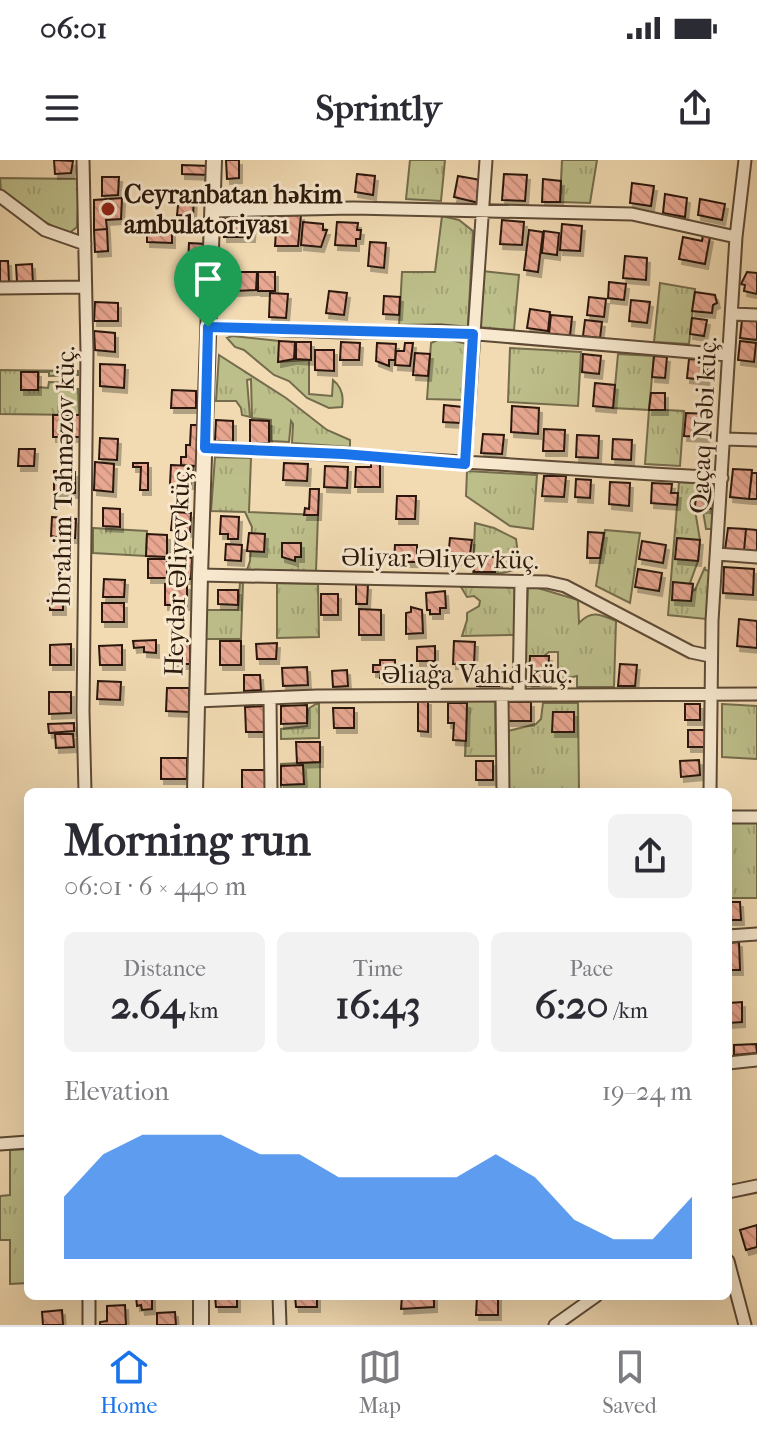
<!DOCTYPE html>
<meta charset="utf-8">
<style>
body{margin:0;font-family:"IM FELL French Canon",serif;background:#f2f2f3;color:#2b2b33;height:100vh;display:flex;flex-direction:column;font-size:30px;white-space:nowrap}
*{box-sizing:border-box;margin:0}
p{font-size:26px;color:#7c7c81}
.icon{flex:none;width:44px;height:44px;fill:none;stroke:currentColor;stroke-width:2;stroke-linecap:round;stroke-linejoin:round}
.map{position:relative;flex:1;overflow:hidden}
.panel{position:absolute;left:24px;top:628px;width:708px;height:512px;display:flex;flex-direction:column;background:#fff;border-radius:12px;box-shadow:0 8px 32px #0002}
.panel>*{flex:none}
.pin{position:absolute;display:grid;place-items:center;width:68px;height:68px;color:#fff;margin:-82px -34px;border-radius:50% 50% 50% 0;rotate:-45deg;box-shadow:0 0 8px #0007}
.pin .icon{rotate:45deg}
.round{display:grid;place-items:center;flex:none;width:84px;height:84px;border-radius:12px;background:#f2f2f3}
.summary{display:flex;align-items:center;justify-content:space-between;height:136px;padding:0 40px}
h1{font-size:44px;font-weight:700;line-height:60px}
.stats{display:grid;grid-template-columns:repeat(3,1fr);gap:12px;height:136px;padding:8px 40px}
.stats div{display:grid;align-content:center;border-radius:12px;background:#f2f2f3;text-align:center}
.stats b{font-size:40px;font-weight:700}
.stats small{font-size:22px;font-weight:400}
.stats p{font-size:22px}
.chart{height:224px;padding:16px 40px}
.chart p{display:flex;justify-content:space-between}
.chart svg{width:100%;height:144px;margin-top:8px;fill:#1a73e8;opacity:.7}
.status{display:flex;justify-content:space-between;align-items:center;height:56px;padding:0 40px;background:#fff;direction:ltr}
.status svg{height:22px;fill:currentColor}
header{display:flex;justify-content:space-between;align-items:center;height:104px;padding:0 40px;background:#fff;font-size:36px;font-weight:700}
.tabs{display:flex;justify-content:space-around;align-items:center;height:112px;border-top:2px solid #e1e1e2;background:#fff;font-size:22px;color:#7c7c81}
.tabs a{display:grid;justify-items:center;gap:4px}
.tabs .active{color:#1a73e8}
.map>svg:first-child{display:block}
.grass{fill:url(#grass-tufts);stroke:#746c4c;stroke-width:2}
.building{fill:url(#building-back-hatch);stroke:#2b190c;stroke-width:2;filter:url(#shadow)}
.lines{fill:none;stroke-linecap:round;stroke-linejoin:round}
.minor-casing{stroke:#5d4a36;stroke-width:15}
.tertiary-casing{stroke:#5d4a36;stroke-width:18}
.minor{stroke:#f7e8ce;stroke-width:11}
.tertiary{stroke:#f7e8ce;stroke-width:14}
.route-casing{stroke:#fff;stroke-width:16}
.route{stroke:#1a73e8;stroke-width:10}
.poi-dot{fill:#8f2418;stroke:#f7e8ce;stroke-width:3}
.labels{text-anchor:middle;stroke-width:6;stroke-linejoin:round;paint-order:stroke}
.poi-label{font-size:26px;font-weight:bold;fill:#2b190c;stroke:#f7e8ce;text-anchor:start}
.street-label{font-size:26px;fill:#2b190c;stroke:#f7e8ce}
</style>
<div class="status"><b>06:01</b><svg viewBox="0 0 49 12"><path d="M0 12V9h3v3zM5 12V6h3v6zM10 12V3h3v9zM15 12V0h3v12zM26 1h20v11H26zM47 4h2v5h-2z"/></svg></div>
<header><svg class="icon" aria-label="menu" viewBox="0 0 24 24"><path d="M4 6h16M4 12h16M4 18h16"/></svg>Sprintly<svg class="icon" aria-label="share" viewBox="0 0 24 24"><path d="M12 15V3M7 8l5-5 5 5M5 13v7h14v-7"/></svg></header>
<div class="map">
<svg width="757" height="1165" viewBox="0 0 757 1165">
<defs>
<pattern id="grass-tufts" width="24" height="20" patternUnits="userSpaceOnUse" patternTransform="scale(2)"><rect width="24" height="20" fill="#bdbf8b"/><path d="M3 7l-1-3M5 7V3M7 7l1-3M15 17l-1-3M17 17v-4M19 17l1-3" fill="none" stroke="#a3a477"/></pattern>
<pattern id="building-back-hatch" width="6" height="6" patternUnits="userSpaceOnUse" patternTransform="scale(2)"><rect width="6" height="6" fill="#e8a791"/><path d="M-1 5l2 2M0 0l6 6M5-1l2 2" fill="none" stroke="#c78f7c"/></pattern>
<filter id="shadow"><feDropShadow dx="3" dy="5" stdDeviation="0" flood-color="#0004"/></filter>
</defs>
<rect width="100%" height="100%" fill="#f2dbb3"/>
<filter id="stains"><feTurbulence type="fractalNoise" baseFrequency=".0025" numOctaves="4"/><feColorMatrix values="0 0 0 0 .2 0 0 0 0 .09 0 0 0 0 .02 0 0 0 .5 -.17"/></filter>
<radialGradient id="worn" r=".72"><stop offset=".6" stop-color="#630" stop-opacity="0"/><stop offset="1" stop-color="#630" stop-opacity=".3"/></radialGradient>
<path class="grass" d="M410 0H445L441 41 406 39Z
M562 0H597L590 43 560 42Z
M0 18 79 19 77 67 68 74 35 57 1 31Z
M442 56 459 60 473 71 468 167H399L402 112H435Z
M482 111 519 115 514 170 477 167Z
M660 123 695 129 689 184 654 182Z
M232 176 279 181V202L309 200V234L332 236 333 220C342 227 344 236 342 247L329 248 307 238 289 221 274 215 244 190 235 187 227 178Z
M442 178 467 184 464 240 427 239 431 183Z
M510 188 581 192 578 246 508 242Z
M618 194 654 196 649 249 684 251 680 306 645 304 649 250 613 248Z
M219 195 286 238 327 270 350 280V287L292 283 293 264 291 261 289 282 271 281V260L252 258 251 219 247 220 250 257 242 255 241 248 236 241H216Z
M0 210 78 211V215L49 216V212H39L38 227 48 228 49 222 72 223V229H78L79 255 0 254Z
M215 297 251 298 249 352 318 355 316 412 247 410 250 401 252 367 245 352 211 351Z
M467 311 537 315 533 369 510 366 466 336Z
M679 322 716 325 713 369H706L703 351 695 350 700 380 698 401 690 423 693 424 692 431 695 430 705 407V410L710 411 706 459 668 455Z
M475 363 494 368 516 379 519 402 515 410 497 414 473 412Z
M93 368 147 371 146 396 93 393Z
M605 370 640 373 630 443 596 426Z
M240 423H243L241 479H206V450H238Z
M277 423 318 424 319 477 277 478Z
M515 425 514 475 462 476 467 460V453L479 446 480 441 474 436 467 437 461 427Z
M528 425 578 440 579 463C591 450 600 454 616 461L614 527H577V516L563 519 558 514V492H549L544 496 539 526H524Z
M467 540H495L496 596H465Z
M543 543H578L579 632H508V571L536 564 541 559Z
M316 544H319V578L281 579V569L307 566 308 549Z
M722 544 757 546V599L722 597Z
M320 602V632H281V604Z
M728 662H757V738H728Z
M28 989V1123L10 1124V1080H0V1036L10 1035V990Z"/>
<path class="building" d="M54 0 73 1 71 13 55 14Z
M226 0H239V18L227 19Z
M182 5 210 6 209 15 182 14Z
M357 14 375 16 373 35 355 32Z
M504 14 527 15 525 41 502 40Z
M458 16 481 20 479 43 454 37Z
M102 17H119L118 35 102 36Z
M543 19 561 21 560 42H542Z
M632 23 654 26 651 46 630 43Z
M665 34 687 38 685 57 663 53Z
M179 36 194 37 193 56 177 55Z
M122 38 121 59 106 60 107 69 94 70V40Z
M700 39 725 44 722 60 698 55Z
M301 55 298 86H275L277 56Z
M253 57 252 77H224L225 58Z
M502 60 524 62 522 85 500 84Z
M303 62 323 64V70H327L321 87 301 85Z
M337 62 358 63 357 70H361L360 79H356V86L335 85Z
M562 64 582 66 580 91 560 90Z
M147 66H172V83L147 82Z
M107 69 108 91 95 92 94 70Z
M529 70 543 72 538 112 524 110Z
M544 71 559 73 557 95 542 93Z
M703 75 710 77 705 104 679 99 683 77 702 81Z
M370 82 386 83 384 108 368 106Z
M189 83 206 84 205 104 188 107Z
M625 96 647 98 646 120 623 118Z
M0 101H8L9 122 0 123Z
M32 104 33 124 17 122 16 105Z
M236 112H257L256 130 235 131Z
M258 112H275V131H258Z
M747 112 757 113V134L744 131 745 125 741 124Z
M609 122 626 124 624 140 608 138Z
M329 131 347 133 344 155 326 153Z
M695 132 715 135 717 143 713 145 712 153 692 151Z
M270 133 288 134 286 158 269 157Z
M384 136 400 137 399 155 383 154Z
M589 137 606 139 604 157 587 155Z
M631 140 650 142 647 163 629 161Z
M95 142 118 143V161H94Z
M530 149 550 152 548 171 527 168Z
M551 155 572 157 570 176 549 174Z
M692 158 707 160 704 176 690 174Z
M585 160 602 162 600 178 583 176Z
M742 160 757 161V180L740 178Z
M94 171 115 173V192L95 190Z
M279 181 295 182 294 199 278 202Z
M740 181 756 183 754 202 738 200Z
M296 182H311V200L296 199Z
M341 182 360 183 359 200H340Z
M377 183 396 184 395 200H389V206L376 201Z
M405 183H413L410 206 395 205 396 191H404Z
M315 190H334V211L315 210Z
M415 193 430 194 428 216 413 215Z
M583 194 601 196 599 214 582 212Z
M654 196 667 197 665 218 652 217Z
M689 199 708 200 706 220 687 218Z
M100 204 125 205 124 228 100 226Z
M21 212H38V230H21Z
M595 223 615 225 613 248 593 246Z
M172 230 196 231V248H171Z
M651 233H665V250H649Z
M444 245 462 247 460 263 443 262Z
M512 246 539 248 538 274 511 272Z
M686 253 708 254 706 277 684 276Z
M53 255H80V277H53Z
M216 260 233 261V282L215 281Z
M250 260 269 261V283H250Z
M191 265H198L197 306 181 305V297H186V285H190Z
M544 269 565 270 564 291H543Z
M483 274 504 275 502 294 481 293Z
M577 275 599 276 598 298 576 297Z
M100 278 118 279 117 300 99 299Z
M613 279 632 280 631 300 612 299Z
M19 289H35L34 306H18Z
M95 302 114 304 113 332 94 330Z
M371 302H380V327H355L356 307H371Z
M133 303H148V330H140L141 307H133Z
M284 303 308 304 307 321 283 320Z
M171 305 193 306 191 324H170Z
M325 306 348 307 347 328 324 327Z
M733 309 752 310 749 339 730 337Z
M54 311 75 312V333L54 332Z
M752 313H757V339H749Z
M544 316H566L564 337 542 336Z
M576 319 591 320 590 338 575 337Z
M610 322 630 323 629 346 609 344Z
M652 323 672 324 671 333H678L677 345 651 343Z
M697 325 716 327 715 349 695 347Z
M310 329H319L318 355H304L305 348 309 349Z
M397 336H416L415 359H396Z
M103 348 120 349V367L103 366Z
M173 352 191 353 190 372 171 370Z
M221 356 239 357 238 379H228V374H220Z
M52 357 76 359 75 378H69L63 383 57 382 56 377 51 376Z
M728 368 746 369 744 391 725 390Z
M746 369 757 370V392L744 391Z
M588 372 604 373 600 398H587Z
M249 373 265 374 264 392 247 391Z
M147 374 167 375V397L146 396Z
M450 378 472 380 469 401 448 399Z
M677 378 700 380 698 401 675 399Z
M642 381 666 385 663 403 639 399Z
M282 383H301V397H295V401L282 397Z
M226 384 242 385 241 401 225 400Z
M395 385H417V402H394Z
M183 397 192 398 191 419H181Z
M475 397H495V412H474Z
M148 399H167V418H148Z
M724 407 754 409 753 435 723 433Z
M638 409 662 413 659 431 635 427Z
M104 419 125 420 124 437H103Z
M673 422 693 424 691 441 672 440Z
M165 424 187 425V445H165Z
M356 424 368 425 367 444H356Z
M218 430H238V445L218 444Z
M445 431 446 448H440V454H430V450H427L426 433Z
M50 432H63V450H50Z
M321 434H338V455H321Z
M102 443H124V462H102Z
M411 447 422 450 423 473 406 474V453L411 452Z
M359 449 381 450V475H359Z
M739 459 757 461V488L737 486Z
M156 480V493L144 492V487L134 488 133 481Z
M220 481H241V505H220Z
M454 481 475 482 474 505 453 504Z
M277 483 276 499H257L256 484Z
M71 484V505H50V485Z
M170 484H190V504H170Z
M122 485V505H100L99 486Z
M435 486V501H417V487Z
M530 496H549L548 523 529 522Z
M380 500H395V518H380V512H373V505H380Z
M620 504 637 505 635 526H618Z
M307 507 308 525 283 526 282 508Z
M498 509 499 526H477L476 510Z
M347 510 348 526 333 527 332 511Z
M244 515H260L261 530 244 531Z
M98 521 121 522 120 540 97 539Z
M167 528H189V552L166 551Z
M49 532H71V553L49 554Z
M418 540H428V572L418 571Z
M508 542H531V561H508Z
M448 543H467L466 581 453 580 454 563H448Z
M685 544H700V560H685Z
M307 545V563L281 564V546Z
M266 546V572H246L245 547Z
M333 548H354V568H334Z
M553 552H574V572H552Z
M74 563V571L49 573 48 564Z
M688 570H706L707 587H688Z
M55 574H73L74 587 56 588Z
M296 582H320V602L297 603Z
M161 598H187V619H161Z
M699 600 700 615 681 617 680 601Z
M476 601H493V620H476Z
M303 605 304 624 281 625V606Z
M242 610H265V632H249V629H242Z
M728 742H740L741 760H728Z
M739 782 740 810H728V783Z
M742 842V862L728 863V843Z
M756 884 757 893 734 895V885Z
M757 1065V1087L746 1090 740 1070Z
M136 1136H152V1149L142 1150 141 1145 137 1146Z
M215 1136H237V1147H216Z
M295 1136H317V1147H296Z
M402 1136H434V1147L401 1149Z
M477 1136H498V1155H476Z
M125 1145 126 1165H100V1162L107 1161V1146Z
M62 1150 63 1165H43L42 1152Z
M175 1152 176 1165H157V1153Z"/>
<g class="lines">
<g class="minor-casing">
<path id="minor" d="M83 0 87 192 83 551 85 632
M0 36 45 70 85 84
M213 51 353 48 632 54 736 77
M0 128 85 127
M732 154 757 155
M208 167 343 172 441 171 728 195
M725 279 757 280
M205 288C378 295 549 308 722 318
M465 304 486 0
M717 394 757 397
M200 415 547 422 565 426 691 492 710 496
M502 535 503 632
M519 535 521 422
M270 539 271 632
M197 541 317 536 757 534
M710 632 712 461 736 77 745 0
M728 657H757
M728 776 757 774
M728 903 757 900
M0 984 28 982
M728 1032 757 1026
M728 1101 745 1165
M89 1136V1165
M279 1136 280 1165
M555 1165 596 1136"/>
</g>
<g class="tertiary-casing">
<path id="tertiary" d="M195 632 200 415 214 0
M201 1136V1165"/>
</g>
<use href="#minor" class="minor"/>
<use href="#tertiary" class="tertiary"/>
</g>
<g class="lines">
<g class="route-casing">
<path id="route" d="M208 167 473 174 465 304 343 294 205 288Z"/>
</g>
<use href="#route" class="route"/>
</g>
<circle class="poi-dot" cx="108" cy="49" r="8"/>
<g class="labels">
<g class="poi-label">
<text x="124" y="43">Ceyranbatan həkim<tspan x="124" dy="30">ambulatoriyası</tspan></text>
</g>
<g class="street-label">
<text transform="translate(703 265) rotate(-87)" y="9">Qaçaq Nəbi küç.</text>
<text transform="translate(63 316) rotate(-89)" y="9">İbrahim Təhməzov küç.</text>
<text transform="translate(440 398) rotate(1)" y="9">Əliyar Əliyev küç.</text>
<text transform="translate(177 411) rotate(-88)" y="9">Heydər Əliyev küç.</text>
<text x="477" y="523">Əliağa Vahid küç.</text>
</g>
</g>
<rect width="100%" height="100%" filter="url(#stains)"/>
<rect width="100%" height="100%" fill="url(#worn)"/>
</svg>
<div class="pin" style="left:208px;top:167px;background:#1e9e55"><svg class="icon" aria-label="arrive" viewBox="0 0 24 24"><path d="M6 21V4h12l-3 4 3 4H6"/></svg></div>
<section class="panel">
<div class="summary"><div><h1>Morning run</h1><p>06:01 · 6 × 440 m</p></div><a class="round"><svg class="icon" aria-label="share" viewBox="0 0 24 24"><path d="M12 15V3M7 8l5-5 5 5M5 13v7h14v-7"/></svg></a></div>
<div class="stats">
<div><p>Distance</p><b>2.64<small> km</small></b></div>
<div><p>Time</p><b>16:43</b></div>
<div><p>Pace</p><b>6:20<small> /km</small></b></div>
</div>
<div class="chart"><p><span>Elevation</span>19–24 m</p>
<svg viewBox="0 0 160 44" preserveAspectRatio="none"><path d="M0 44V25L10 12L20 6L30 6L40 6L50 12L60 12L70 19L80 19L90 19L100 19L110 12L120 19L130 32L140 38L150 38L160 25V44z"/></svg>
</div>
</section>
</div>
<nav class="tabs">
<a class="active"><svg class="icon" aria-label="home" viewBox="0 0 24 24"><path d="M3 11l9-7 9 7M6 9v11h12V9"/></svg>Home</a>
<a><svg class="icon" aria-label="map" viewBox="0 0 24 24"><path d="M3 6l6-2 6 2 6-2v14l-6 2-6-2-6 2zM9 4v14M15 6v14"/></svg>Map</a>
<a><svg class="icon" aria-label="saved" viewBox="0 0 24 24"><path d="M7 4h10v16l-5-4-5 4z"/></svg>Saved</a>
</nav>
